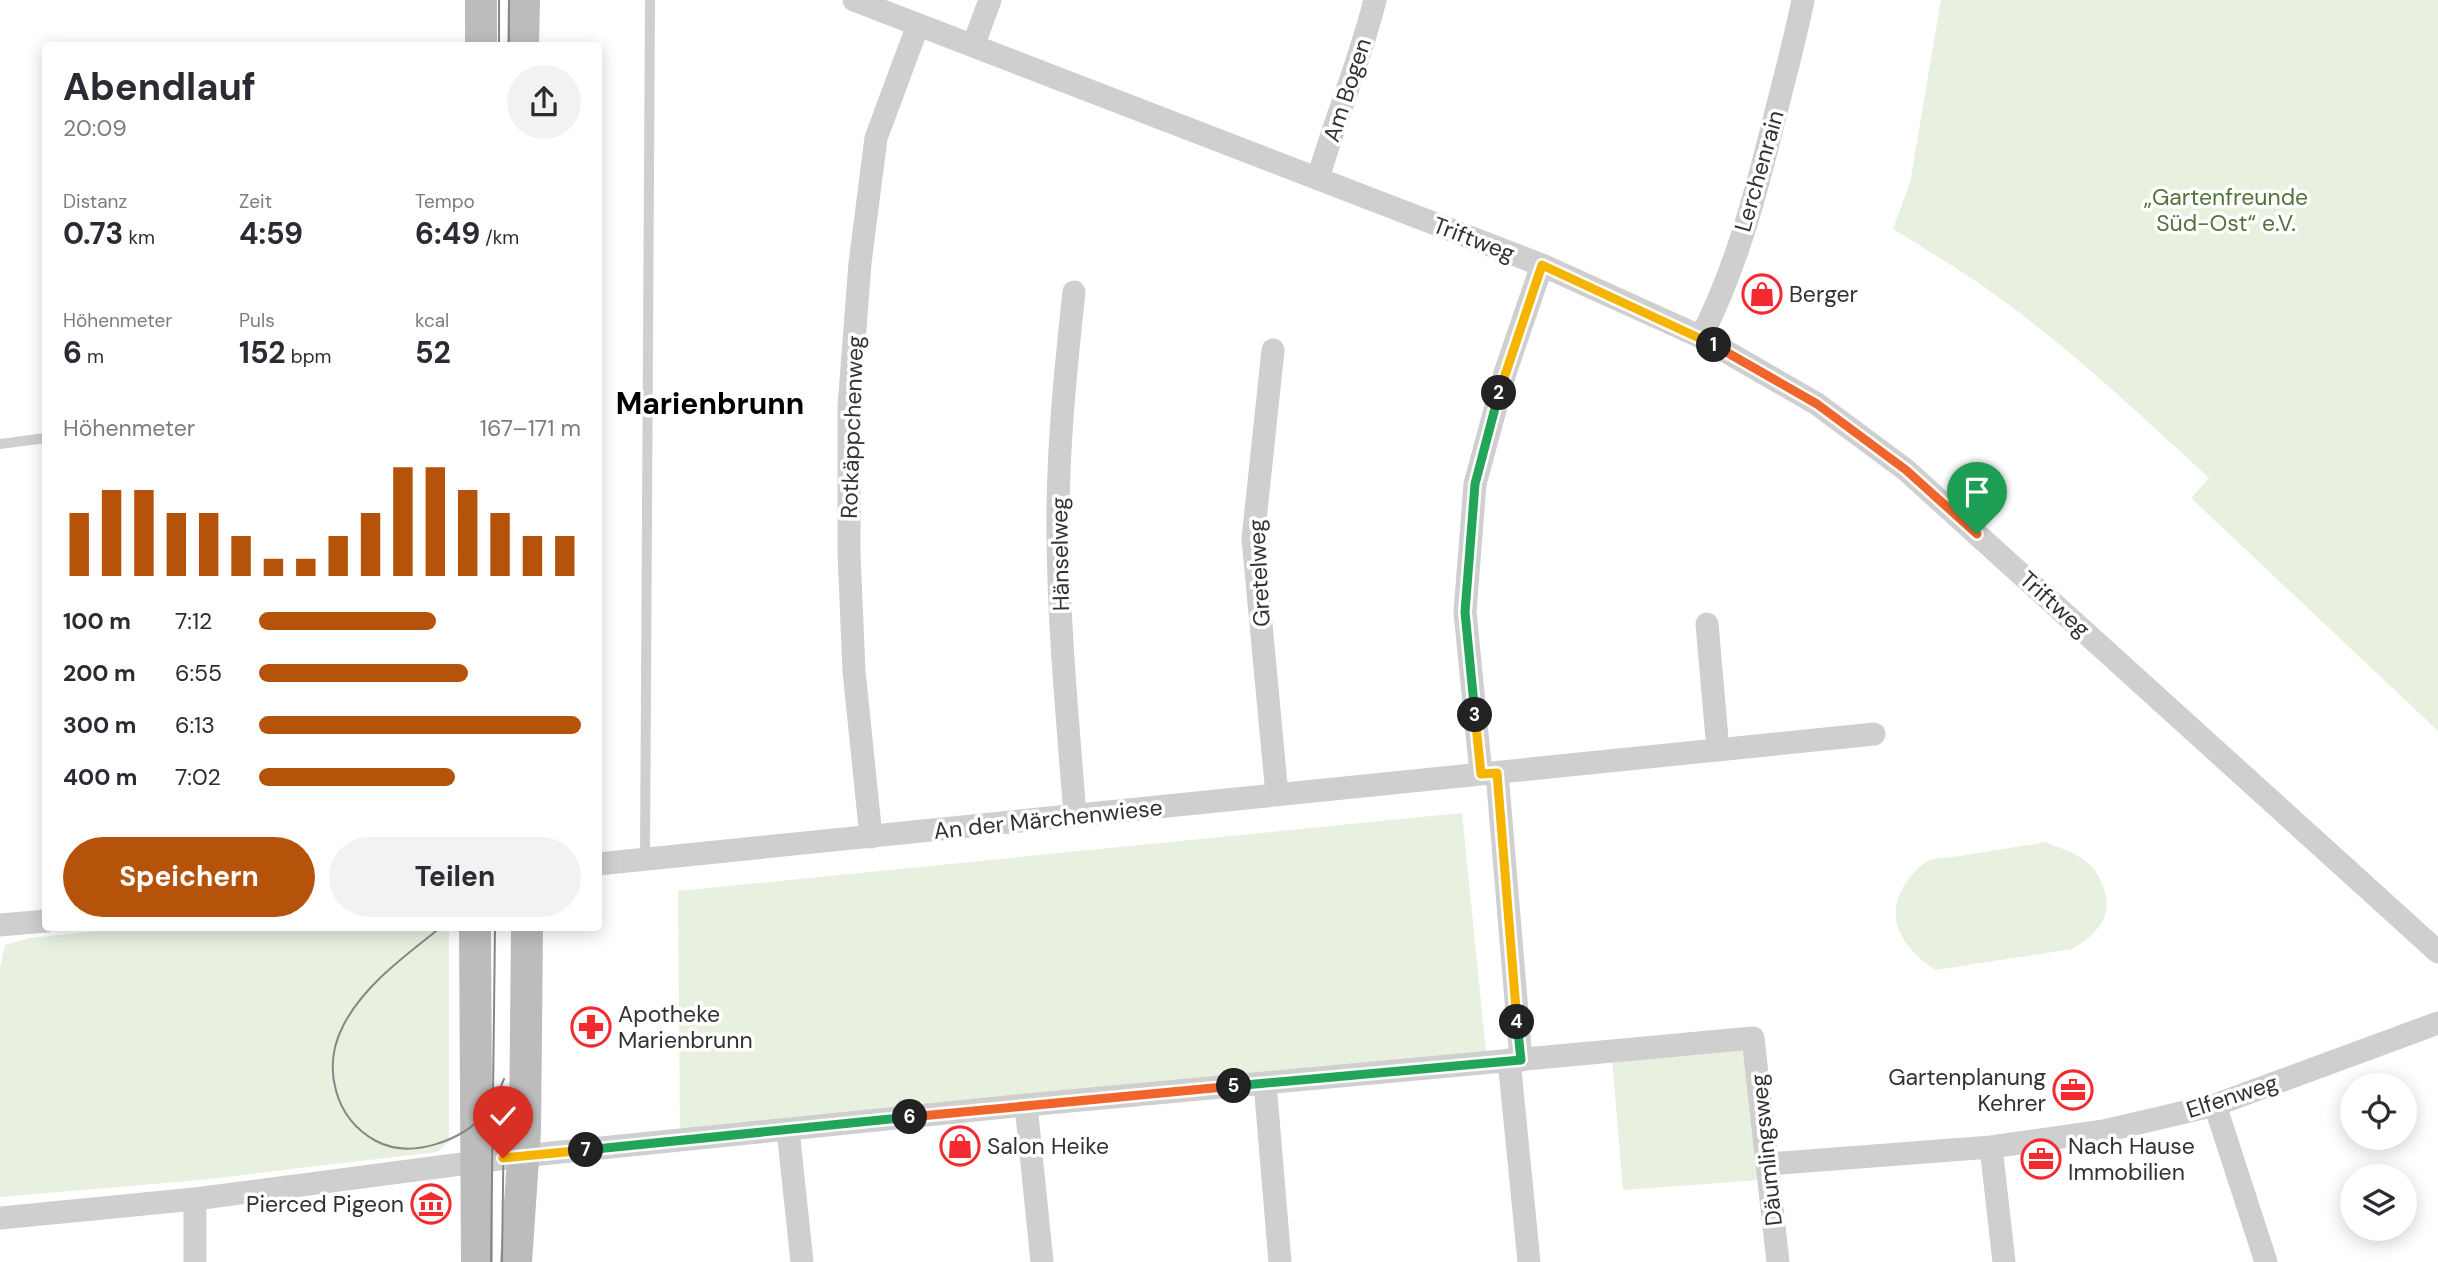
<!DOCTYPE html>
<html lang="de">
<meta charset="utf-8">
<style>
body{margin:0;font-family:"DM Sans",sans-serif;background:#f2f2f3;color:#2b2b33;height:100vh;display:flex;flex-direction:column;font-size:26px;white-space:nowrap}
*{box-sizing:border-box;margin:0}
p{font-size:23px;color:#7c7c81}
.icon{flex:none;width:38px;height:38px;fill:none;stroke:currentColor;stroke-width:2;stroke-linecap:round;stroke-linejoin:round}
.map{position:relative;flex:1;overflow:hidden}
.side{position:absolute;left:42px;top:42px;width:560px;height:889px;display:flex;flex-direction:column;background:#fff;border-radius:7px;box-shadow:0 4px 18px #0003}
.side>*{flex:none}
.controls{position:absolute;left:2340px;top:1073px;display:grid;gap:14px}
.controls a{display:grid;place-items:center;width:77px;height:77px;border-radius:50%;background:#fff;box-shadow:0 4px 18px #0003;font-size:35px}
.pin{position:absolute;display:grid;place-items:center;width:60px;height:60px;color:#fff;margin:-72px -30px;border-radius:50% 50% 50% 0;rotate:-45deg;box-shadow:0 0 7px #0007}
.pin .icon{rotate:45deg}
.km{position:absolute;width:35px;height:35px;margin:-18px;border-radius:50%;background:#222;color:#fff;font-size:19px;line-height:35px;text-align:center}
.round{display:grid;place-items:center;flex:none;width:74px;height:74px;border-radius:37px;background:#f2f2f3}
.headline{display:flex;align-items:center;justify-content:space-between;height:119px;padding:0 21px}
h1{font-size:38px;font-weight:700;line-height:52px}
.stats{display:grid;grid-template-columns:repeat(3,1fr);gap:10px;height:119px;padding:7px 21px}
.stats div{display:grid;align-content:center}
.stats b{font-size:30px;font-weight:700}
.stats small{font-size:19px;font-weight:400}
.stats p{font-size:19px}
.chart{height:196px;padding:14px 21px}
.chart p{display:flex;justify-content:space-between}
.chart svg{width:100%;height:126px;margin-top:7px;stroke:#b45309;stroke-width:6}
.action{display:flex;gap:14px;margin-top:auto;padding:14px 21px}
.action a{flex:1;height:80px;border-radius:42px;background:#b45309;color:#fff;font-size:28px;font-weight:700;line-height:80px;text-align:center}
.action a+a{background:#f2f2f3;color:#2b2b33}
ul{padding:0 21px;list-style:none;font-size:23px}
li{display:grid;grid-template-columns:112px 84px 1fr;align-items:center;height:52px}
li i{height:18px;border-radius:9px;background:#b45309}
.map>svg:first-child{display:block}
.green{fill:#e8f0e0}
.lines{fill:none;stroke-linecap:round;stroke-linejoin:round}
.lane{stroke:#cfcfcf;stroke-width:10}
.street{stroke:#cfcfcf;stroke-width:23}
.secondary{stroke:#bcbcbc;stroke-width:32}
.tram{stroke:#878787;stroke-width:2}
.split-1-casing{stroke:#fff;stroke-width:14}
.split-2-casing{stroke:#fff;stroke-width:14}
.split-3-casing{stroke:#fff;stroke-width:14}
.split-4-casing{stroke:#fff;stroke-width:14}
.split-5-casing{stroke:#fff;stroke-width:14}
.split-6-casing{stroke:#fff;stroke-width:14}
.split-7-casing{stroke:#fff;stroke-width:14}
.split-8-casing{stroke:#fff;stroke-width:14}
.split-1{stroke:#f0652b;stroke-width:9}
.split-2{stroke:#f5b400;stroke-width:9}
.split-3{stroke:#22a559;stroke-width:9}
.split-4{stroke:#f5b400;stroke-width:9}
.split-5{stroke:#22a559;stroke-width:9}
.split-6{stroke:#f0652b;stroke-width:9}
.split-7{stroke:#22a559;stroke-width:9}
.split-8{stroke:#f5b400;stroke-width:9}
.labels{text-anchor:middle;stroke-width:7;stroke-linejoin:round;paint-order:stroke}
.street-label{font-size:23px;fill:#323232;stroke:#fff}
.park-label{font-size:23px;fill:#52733b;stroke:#fff}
.poi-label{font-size:23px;fill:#323232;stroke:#fff;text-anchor:start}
.district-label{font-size:30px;font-weight:bold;fill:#000;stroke:#fff}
</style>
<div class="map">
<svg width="2438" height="1262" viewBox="0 0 2438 1262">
<rect width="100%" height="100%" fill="#fff"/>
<path class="green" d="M1941 0H2438V731L2191 498 2209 478C2133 408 2057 336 1971 278 1945 261 1919 245 1893 229L1910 183Z
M1462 813 1486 1052 680 1131 678 891Z
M2046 842C2059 848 2074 852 2086 861 2093 867 2098 874 2102 883 2115 915 2099 933 2072 949L1935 970C1902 948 1881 916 1908 880 1912 874 1921 864 1928 861 1936 857 1950 858 1960 856 1989 851 2017 847 2046 842Z
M126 928H449V1142L437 1152 200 1180 0 1197V968L5 945 30 938Z
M1738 1047 1745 1055 1760 1180 1623 1190 1612 1058Z"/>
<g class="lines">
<path class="lane" d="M0 444 46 438
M645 859 650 0"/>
<path class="street" d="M854 0 1542 265 1701 337 1817 404 1906 470 2438 952
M973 46 990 0
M1318 179C1335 119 1360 61 1375 0
M1074 292C1065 374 1057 455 1058 538 1059 631 1068 723 1075 816
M1701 337C1736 269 1756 193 1774 120 1784 80 1795 40 1803 0
M1273 350 1253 539 1277 795
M1707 624 1718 750
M1497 773 1521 1060
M1481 774 1465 612 1475 484 1505 373 1542 265
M871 837 854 671 849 554V407L860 263 876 138 918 25
M598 864 1874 734
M0 925 46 921
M1509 1060 1529 1262
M1265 1083 1280 1262
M1026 1105 1042 1262
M2215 1105 2266 1262
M788 1130 802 1262
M1991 1147 2004 1262
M1767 1164 1991 1147 2104 1131 2215 1105 2438 1023
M0 1218 195 1199 522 1156 1026 1105 1753 1038 1778 1262
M195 1262V1199"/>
<path class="secondary" d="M481 0V46
M523 46 524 0
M475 928 477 1262
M516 1262 525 1130 527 928"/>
<path class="tram" d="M499 0V46
M509 46V0
M440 928C405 956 364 985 343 1026 322 1067 334 1118 376 1141 412 1160 463 1140 487 1112 496 1102 499 1090 504 1079
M491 1262 495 928
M502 1262 504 1112"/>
</g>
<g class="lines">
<g class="split-1-casing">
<path id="split-1" d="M1714 345 1817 404 1906 470 1977 534"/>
</g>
<g class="split-2-casing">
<path id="split-2" d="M1499 393 1542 265 1714 345"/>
</g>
<g class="split-3-casing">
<path id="split-3" d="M1475 715 1465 612 1475 484 1499 393"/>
</g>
<g class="split-4-casing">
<path id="split-4" d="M1475 715 1481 774 1497 773 1517 1022"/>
</g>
<g class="split-5-casing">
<path id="split-5" d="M1234 1086 1521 1060 1517 1022"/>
</g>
<g class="split-6-casing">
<path id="split-6" d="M910 1117 1234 1086"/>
</g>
<g class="split-7-casing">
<path id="split-7" d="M586 1150 910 1117"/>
</g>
<g class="split-8-casing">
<path id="split-8" d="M503 1158 586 1150"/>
</g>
<use href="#split-1" class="split-1"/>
<use href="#split-2" class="split-2"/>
<use href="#split-3" class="split-3"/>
<use href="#split-4" class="split-4"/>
<use href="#split-5" class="split-5"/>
<use href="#split-6" class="split-6"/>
<use href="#split-7" class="split-7"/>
<use href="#split-8" class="split-8"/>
</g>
<defs>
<g id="shop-ring" transform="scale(2.0125)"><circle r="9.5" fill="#fff" stroke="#f42a2e" stroke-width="1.5"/><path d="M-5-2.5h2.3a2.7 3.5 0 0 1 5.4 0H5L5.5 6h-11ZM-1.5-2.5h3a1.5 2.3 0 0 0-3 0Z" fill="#f42a2e"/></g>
<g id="pharmacy-ring" transform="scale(2.0125)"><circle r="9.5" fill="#fff" stroke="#f42a2e" stroke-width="1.5"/><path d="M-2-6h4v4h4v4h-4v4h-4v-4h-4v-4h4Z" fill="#f42a2e"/></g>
<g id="office-ring" transform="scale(2.0125)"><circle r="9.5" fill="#fff" stroke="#f42a2e" stroke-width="1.5"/><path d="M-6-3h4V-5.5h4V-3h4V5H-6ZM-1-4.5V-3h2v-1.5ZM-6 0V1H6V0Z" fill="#f42a2e"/></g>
<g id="museum-ring" transform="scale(2.0125)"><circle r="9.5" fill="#fff" stroke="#f42a2e" stroke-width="1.5"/><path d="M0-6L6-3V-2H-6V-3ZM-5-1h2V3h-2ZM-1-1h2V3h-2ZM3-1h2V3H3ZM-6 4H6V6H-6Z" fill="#f42a2e"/></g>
</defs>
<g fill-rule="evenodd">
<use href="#shop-ring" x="1762" y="294"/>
<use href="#pharmacy-ring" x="591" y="1027"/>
<use href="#office-ring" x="2073" y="1090"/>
<use href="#shop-ring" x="960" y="1146"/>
<use href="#office-ring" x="2041" y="1159"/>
<use href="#museum-ring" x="431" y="1204"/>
</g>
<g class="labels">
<g class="street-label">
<text transform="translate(1347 90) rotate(-72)" y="8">Am Bogen</text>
<text transform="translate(1759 171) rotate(-74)" y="8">Lerchenrain</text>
<text transform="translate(1474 239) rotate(21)" y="8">Triftweg</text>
<text transform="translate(852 427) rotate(-88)" y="8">Rotkäppchenweg</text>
<text transform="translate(1060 554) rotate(-91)" y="8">Hänselweg</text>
<text transform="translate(1259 573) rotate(-93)" y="8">Gretelweg</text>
<text transform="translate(2055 604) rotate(42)" y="8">Triftweg</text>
<text transform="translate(1048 819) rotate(-6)" y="8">An der Märchenwiese</text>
<text transform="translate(2232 1096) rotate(-18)" y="8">Elfenweg</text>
<text transform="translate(1766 1150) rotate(-96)" y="8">Däumlingsweg</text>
</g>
<g class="park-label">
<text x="2226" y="205">„Gartenfreunde<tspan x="2226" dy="26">Süd-Ost“ e.V.</tspan></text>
</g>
<g class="poi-label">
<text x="1789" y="302">Berger</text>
<text x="618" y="1022">Apotheke<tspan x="618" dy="26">Marienbrunn</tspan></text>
<text x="2046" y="1085" text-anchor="end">Gartenplanung<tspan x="2046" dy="26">Kehrer</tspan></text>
<text x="987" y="1154">Salon Heike</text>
<text x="2068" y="1154">Nach Hause<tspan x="2068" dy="26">Immobilien</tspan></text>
<text x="404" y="1212" text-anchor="end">Pierced Pigeon</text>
</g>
<g class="district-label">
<text x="710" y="414">Marienbrunn</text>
</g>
</g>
</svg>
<div class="controls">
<a><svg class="icon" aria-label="locate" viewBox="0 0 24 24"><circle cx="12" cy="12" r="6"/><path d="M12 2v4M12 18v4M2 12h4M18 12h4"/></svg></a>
<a><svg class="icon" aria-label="layers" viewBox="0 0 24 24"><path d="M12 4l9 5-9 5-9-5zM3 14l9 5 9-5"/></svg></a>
</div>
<div class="pin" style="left:1977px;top:534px;background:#1e9e55"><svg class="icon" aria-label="arrive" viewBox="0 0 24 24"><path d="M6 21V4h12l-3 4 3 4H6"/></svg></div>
<div class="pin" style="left:503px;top:1158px;background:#d93025"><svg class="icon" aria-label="check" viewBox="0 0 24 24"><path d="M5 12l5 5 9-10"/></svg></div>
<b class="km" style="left:1714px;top:345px">1</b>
<b class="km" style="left:1499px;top:393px">2</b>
<b class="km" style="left:1475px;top:715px">3</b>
<b class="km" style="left:1517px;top:1022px">4</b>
<b class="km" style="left:1234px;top:1086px">5</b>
<b class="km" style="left:910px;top:1117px">6</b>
<b class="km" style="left:586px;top:1150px">7</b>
<section class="side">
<div class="headline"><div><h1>Abendlauf</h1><p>20:09</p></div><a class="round"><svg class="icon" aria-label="share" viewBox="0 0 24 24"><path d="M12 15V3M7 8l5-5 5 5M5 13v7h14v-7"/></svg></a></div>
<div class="stats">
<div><p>Distanz</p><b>0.73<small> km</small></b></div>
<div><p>Zeit</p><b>4:59</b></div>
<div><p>Tempo</p><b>6:49<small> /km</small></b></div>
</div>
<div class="stats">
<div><p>Höhenmeter</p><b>6<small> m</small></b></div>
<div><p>Puls</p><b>152<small> bpm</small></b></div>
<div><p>kcal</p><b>52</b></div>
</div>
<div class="chart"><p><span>Höhenmeter</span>167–171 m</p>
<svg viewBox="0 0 160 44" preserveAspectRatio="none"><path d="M5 44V22M15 44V14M25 44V14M35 44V22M45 44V22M55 44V30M65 44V38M75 44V38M85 44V30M95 44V22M105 44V6M115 44V6M125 44V14M135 44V22M145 44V30M155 44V30"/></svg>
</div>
<ul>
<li><b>100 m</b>7:12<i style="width:55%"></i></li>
<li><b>200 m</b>6:55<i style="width:65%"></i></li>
<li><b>300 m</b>6:13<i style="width:100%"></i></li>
<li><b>400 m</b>7:02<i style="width:61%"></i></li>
</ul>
<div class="action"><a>Speichern</a><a>Teilen</a></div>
</section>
</div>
